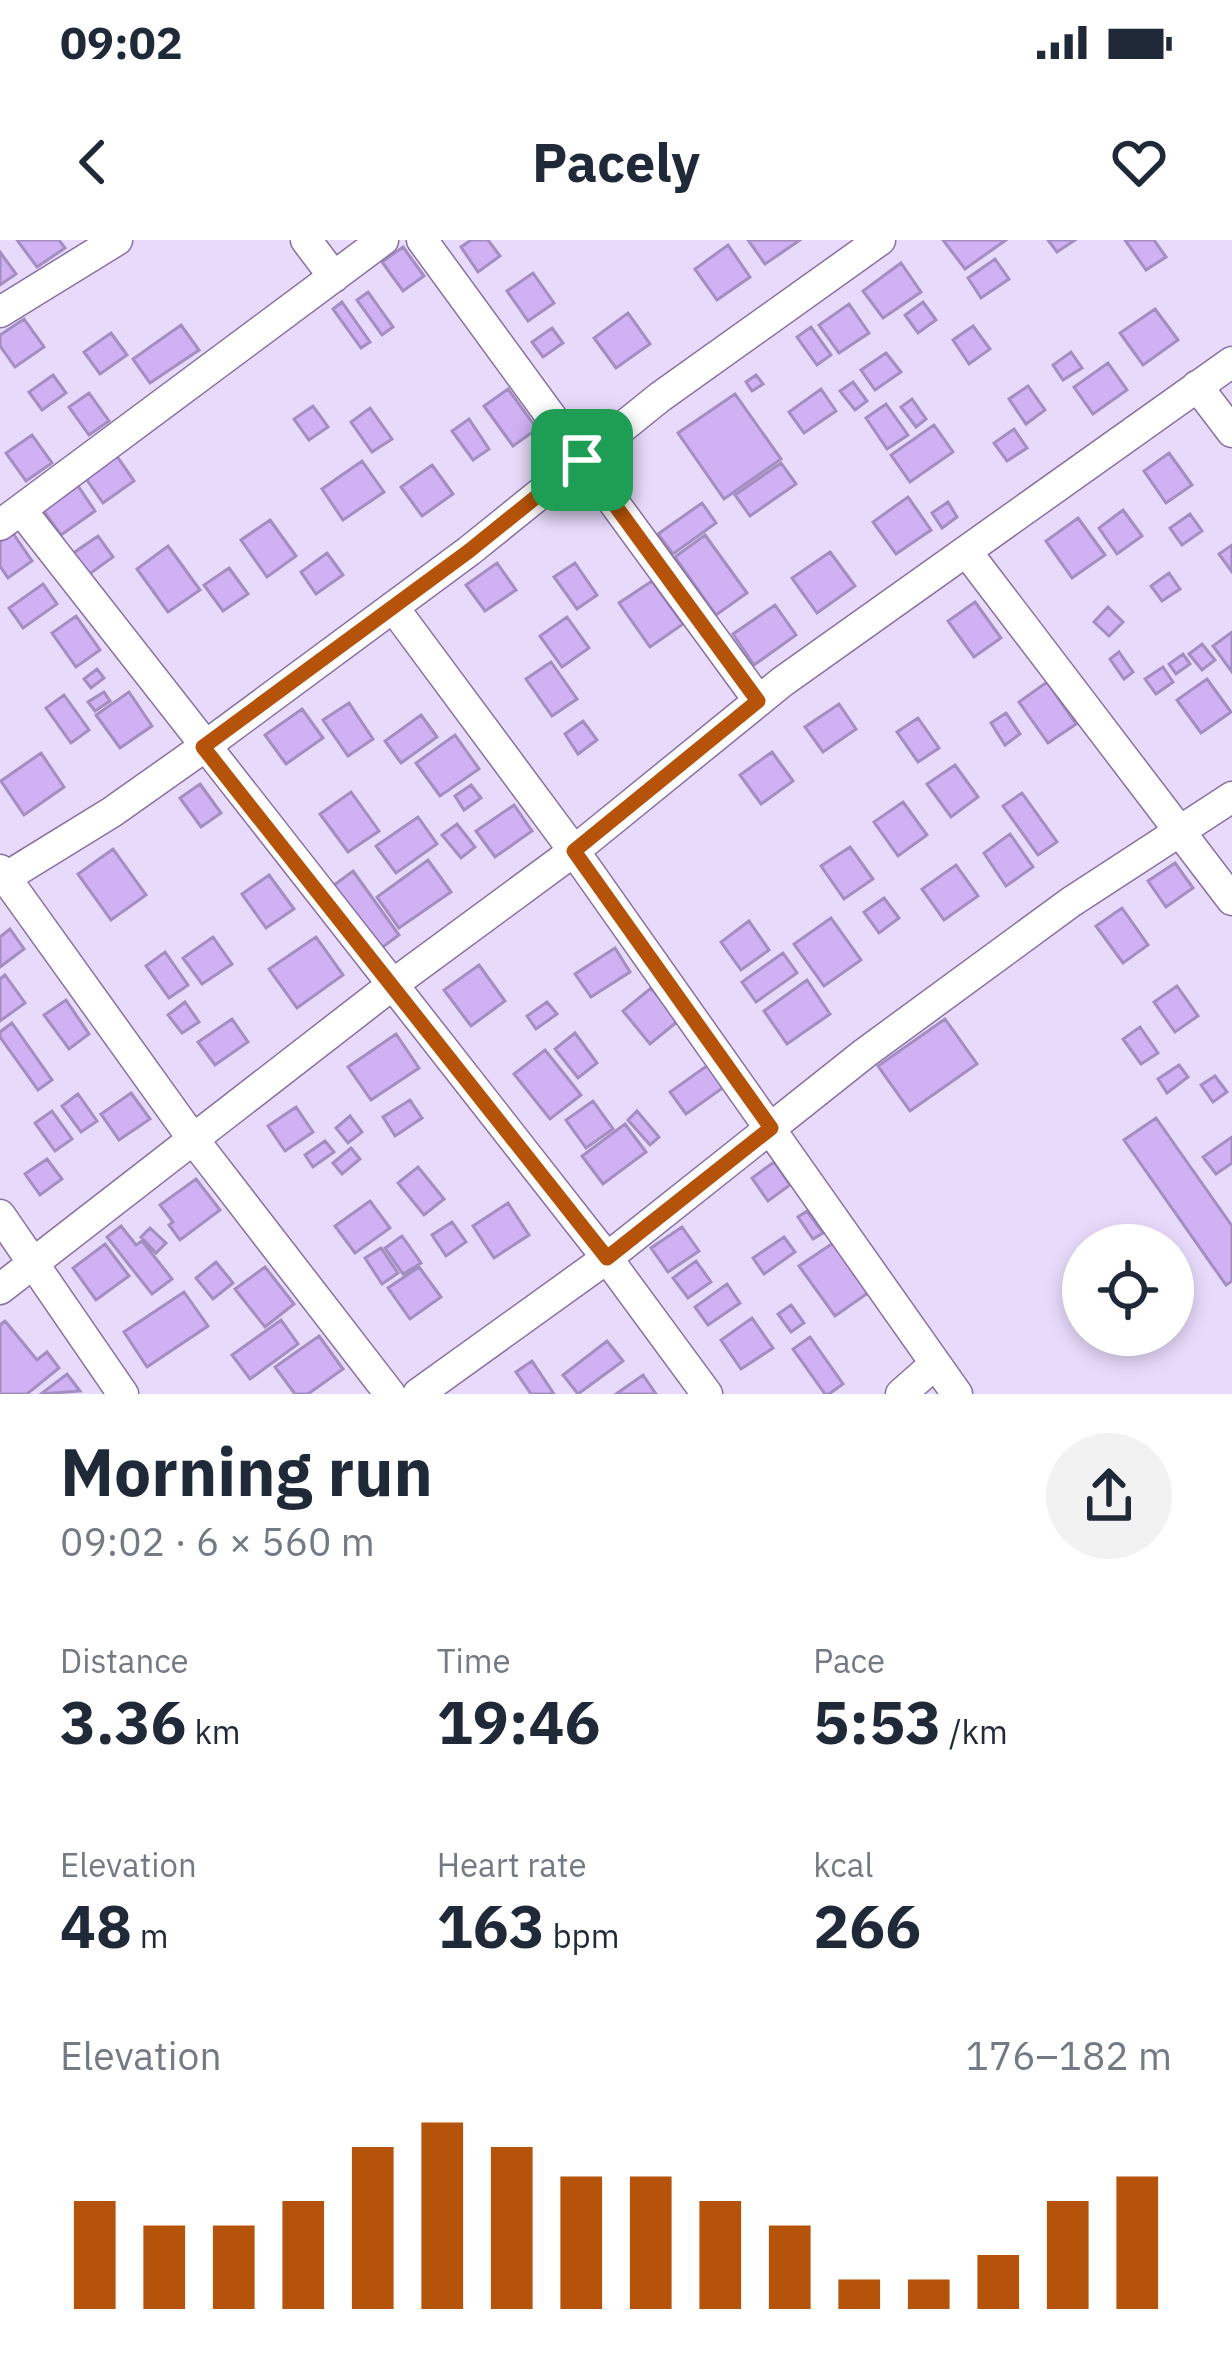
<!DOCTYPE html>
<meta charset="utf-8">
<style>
body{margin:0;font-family:"IBM Plex Sans",sans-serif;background:#f2f2f3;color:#1f2937;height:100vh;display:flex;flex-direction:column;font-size:45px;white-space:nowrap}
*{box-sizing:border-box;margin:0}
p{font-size:39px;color:#747a83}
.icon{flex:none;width:66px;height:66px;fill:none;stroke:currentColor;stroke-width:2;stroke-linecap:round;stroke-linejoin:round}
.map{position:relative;height:1154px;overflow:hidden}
.drawer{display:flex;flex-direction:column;background:#fff;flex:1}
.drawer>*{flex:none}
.tools{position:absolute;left:1062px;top:984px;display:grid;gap:24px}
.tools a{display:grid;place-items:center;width:132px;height:132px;border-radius:50%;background:#fff;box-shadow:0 6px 18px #0003;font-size:60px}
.pin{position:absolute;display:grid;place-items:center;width:102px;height:102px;color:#fff;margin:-51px;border-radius:24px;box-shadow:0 6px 18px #0006}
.round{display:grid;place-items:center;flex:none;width:126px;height:126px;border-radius:63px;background:#f2f2f3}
.head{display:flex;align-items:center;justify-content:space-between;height:204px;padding:0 60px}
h1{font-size:66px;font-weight:700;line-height:90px}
.figures{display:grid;grid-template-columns:repeat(3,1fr);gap:18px;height:204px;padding:12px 60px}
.figures div{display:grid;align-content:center}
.figures b{font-size:60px;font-weight:700}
.figures small{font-size:33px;font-weight:400}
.figures p{font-size:33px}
.chart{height:336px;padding:24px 60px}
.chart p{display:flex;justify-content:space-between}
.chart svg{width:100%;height:216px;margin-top:12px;stroke:#b45309;stroke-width:6}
.status{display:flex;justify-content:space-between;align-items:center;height:84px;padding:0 60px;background:#fff;direction:ltr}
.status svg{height:33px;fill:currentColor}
header{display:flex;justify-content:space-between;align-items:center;height:156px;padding:0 60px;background:#fff;font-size:54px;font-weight:700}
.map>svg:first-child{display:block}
.building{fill:#d0b1f3;stroke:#a48dc0;stroke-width:3}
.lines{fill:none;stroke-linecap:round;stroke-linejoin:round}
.minor-casing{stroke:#8871a2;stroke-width:33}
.minor{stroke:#fff;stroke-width:30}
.route-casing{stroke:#fff;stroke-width:24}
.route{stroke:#b45309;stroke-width:15}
</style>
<div class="status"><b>09:02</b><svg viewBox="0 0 49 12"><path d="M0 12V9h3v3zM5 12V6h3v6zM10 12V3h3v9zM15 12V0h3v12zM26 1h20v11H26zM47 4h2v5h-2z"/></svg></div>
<header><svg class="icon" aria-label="back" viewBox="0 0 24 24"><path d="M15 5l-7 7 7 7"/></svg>Pacely<svg class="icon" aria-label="heart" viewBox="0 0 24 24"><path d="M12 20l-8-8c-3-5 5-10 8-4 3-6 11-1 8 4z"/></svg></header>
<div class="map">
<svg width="1232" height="1154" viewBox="0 0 1232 1154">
<rect width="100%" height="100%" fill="#e8dafb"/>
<path class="building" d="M17 0H59L65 8 37 27Z
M471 0H488L500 16 478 32 461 7Z
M748 0H800L765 24Z
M943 0H1006L965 29Z
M1048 0H1075L1057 12Z
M1125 0H1154L1166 17 1146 30Z
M728 5 750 37 717 60 695 29Z
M403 7 424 36 403 51 382 22Z
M0 12 16 34 0 45Z
M995 19 1009 39 981 58 968 38Z
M901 23 921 52 883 78 863 51Z
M533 33 554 63 528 81 507 51Z
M368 52 393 87 382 95 357 60Z
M342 62 370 102 361 108 333 69Z
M923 62 936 80 918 93 905 75Z
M849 64 869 93 839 113 819 85Z
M1155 69 1178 100 1143 125 1120 93Z
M628 73 650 104 616 128 594 98Z
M24 79 44 107 15 127 0 106V95Z
M181 85 199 110 150 143 133 119Z
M973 86 990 109 969 124 953 100Z
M811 87 831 115 817 125 797 97Z
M552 88 563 103 543 117 532 102Z
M111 93 127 115 100 134 84 112Z
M1071 112 1082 128 1063 140 1053 125Z
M886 113 901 132 875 150 861 130Z
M1108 123 1127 150 1093 174 1074 147Z
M53 135 66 153 42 170 29 152Z
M756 135 763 144 752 151 746 142Z
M853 142 867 161 855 170 840 151Z
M1028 146 1045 170 1026 184 1009 159Z
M508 149 537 189 513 206 484 166Z
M821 149 836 171 804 193 789 172Z
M89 153 109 181 89 195 69 167Z
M735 154 781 219 724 259 678 193Z
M912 159 926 179 916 187 901 167Z
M886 164 908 195 887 209 866 178Z
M313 166 328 187 309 200 294 179Z
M370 168 392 199 372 212 351 182Z
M469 179 489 209 473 220 452 191Z
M934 185 953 212 910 242 891 215Z
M1014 189 1027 208 1007 221 994 203Z
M32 195 52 223 26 241 6 213Z
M114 212 134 241 103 263 82 233Z
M1169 213 1192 245 1166 263 1144 231Z
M362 221 384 252 343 280 322 249Z
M781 223 796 244 750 276 735 255Z
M432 225 453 254 422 276 401 247Z
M76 243 95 271 61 295 41 267Z
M908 257 931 290 896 314 873 282Z
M948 262 957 277 942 288 932 273Z
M702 263 716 283 673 314 658 294Z
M1123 270 1142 296 1117 314 1099 288Z
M1190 274 1202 291 1182 305 1170 288Z
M1078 278 1105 315 1072 338 1046 301Z
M270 280 296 316 267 337 241 300Z
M10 289 32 321 8 338 0 326V296Z
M705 295 747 353 716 375 675 317Z
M98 296 113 317 84 338 69 316Z
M1232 305V332L1219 314Z
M168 306 200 350 168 372 137 329Z
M830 312 855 346 817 373 792 338Z
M327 313 343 335 316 354 301 332Z
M497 323 516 350 485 371 466 345Z
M575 323 597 355 577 369 554 337Z
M229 328 248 354 223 371 204 345Z
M1169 333 1180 349 1162 361 1151 346Z
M652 341 683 384 650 407 619 363Z
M43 344 57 364 23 388 9 368Z
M975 362 1001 398 974 417 948 381Z
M775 365 796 395 754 425 733 394Z
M1108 367 1123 382 1109 396 1094 382Z
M76 376 100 410 76 427 52 393Z
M567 377 589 408 562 427 540 396Z
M1232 392V432L1213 406Z
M1202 404 1215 420 1202 430 1189 414Z
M1119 412 1133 432 1124 439 1110 419Z
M1183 414 1190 424 1176 434 1169 424Z
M551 422 577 459 552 476 526 439Z
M1163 427 1173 442 1156 454 1145 439Z
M97 429 104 438 91 448 84 439Z
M1207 439 1231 472 1201 493 1177 460Z
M1047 442 1076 484 1048 503 1019 462Z
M104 452 110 461 95 471 88 462Z
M129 452 152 486 120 508 96 475Z
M64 455 89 490 71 503 46 468Z
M349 463 373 499 348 516 323 480Z
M839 464 856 489 823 512 805 487Z
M302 469 323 498 286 524 265 495Z
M1006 473 1020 494 1005 505 991 483Z
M421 475 437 497 401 523 385 501Z
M918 478 939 508 918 522 897 492Z
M583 481 597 500 578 514 565 494Z
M455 495 479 529 440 556 416 523Z
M772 512 793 541 761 564 740 535Z
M41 513 64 547 24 575 1 541Z
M955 525 978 557 951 577 927 544Z
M200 544 221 573 201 587 180 558Z
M471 545 481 558 464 570 455 556Z
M351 552 379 591 348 612 320 574Z
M1022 553 1057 602 1038 615 1003 566Z
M903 562 927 595 898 616 874 582Z
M514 565 532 591 495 617 476 591Z
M418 577 437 604 396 633 376 606Z
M457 584 475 607 461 618 442 595Z
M1010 594 1033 627 1006 646 984 613Z
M850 607 873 639 844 659 821 626Z
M113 609 146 655 111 680 78 634Z
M428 620 451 652 399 688 377 657Z
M1175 623 1193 648 1166 667 1148 641Z
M956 625 978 656 944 680 922 649Z
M353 631 399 695 376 712 330 648Z
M269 635 294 669 266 688 242 654Z
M884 658 899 678 879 693 864 672Z
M1122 668 1148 705 1123 723 1096 686Z
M831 678 861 720 824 746 794 704Z
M749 681 769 710 741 730 721 702Z
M10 689 24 709 0 727V697Z
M213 697 232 724 202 744 183 718Z
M316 697 343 735 297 768 269 729Z
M615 708 630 732 591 757 575 734Z
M165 712 188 745 169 758 146 726Z
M783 713 797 733 756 762 742 742Z
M479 725 505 761 471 786 444 750Z
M5 735 25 763 0 781V739Z
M807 740 830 774 787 804 764 771Z
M1177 746 1198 776 1175 792 1154 762Z
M651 748 678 781 650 804 623 771Z
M66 760 89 794 69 809 44 775Z
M185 762 199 782 182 793 168 775Z
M547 762 557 774 536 789 527 776Z
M232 779 248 802 215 825 198 802Z
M945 779 977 824 910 871 878 826Z
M12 783 52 840 38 850 0 797V792Z
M1140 787 1158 813 1141 824 1123 799Z
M575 793 597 823 578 838 555 809Z
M396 794 419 828 371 860 348 827Z
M545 810 581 855 550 879 514 834Z
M708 825 724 847 686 874 670 852Z
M1179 825 1188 837 1167 853 1158 839Z
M1215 836 1227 852 1213 862 1201 845Z
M131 853 150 879 119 900 101 874Z
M78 854 97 881 81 892 62 866Z
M410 860 422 878 395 896 383 877Z
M593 861 613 889 586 908 566 880Z
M296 867 313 892 285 911 268 886Z
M52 871 72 899 55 911 35 883Z
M637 871 659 897 650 905 628 880Z
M350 876 362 892 348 903 336 888Z
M1156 878 1232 986V1041L1226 1045 1124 900Z
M625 884 646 912 603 944 582 916Z
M1232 897V923L1216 934 1203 917Z
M325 901 334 912 313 927 305 915Z
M351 908 360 919 342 934 333 923Z
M47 919 62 939 40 955 25 934Z
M774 922 790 945 768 961 752 938Z
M418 927 444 959 424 975 398 943Z
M196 939 220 970 180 1000 169 985 173 982 160 965Z
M370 961 390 988 355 1013 335 986Z
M508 963 529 995 494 1018 473 986Z
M807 971 823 993 813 999 798 977Z
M452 982 466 1002 446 1016 432 995Z
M121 986 136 1005 142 1001 172 1039 152 1054 107 997Z
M682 987 699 1011 668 1032 651 1008Z
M150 988 166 1003 156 1013 141 997Z
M402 996 421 1023 403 1034 385 1008Z
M784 997 795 1012 764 1034 753 1018Z
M833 1003 868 1053 835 1076 799 1026Z
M105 1004 129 1036 96 1060 73 1028Z
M381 1008 398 1033 382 1044 365 1018Z
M696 1021 711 1042 688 1058 673 1038Z
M216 1022 233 1043 213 1059 196 1038Z
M265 1027 294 1064 265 1087 235 1049Z
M419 1027 441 1057 410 1079 388 1048Z
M727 1044 740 1063 708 1085 695 1067Z
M184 1052 208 1086 147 1127 124 1092Z
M791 1065 804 1083 791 1092 778 1074Z
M752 1078 773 1108 741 1129 721 1100Z
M281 1080 298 1104 250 1139 232 1115Z
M5 1081 37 1120 47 1112 59 1128 27 1154H0V1085Z
M319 1096 343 1129 308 1154H295L275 1127Z
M810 1097 843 1144 829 1154H825L793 1109Z
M607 1101 623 1121 578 1154 563 1135Z
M532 1121 554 1154H531L516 1132Z
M67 1134 80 1151 41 1154Z
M643 1135 656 1154H616Z"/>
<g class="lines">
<g class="minor-casing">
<path id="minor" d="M306 0 334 37
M422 0 759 461
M0 72 117 0
M1197 146 1232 192
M21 270 607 1018 707 1154
M0 285 383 0
M966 311 1232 660
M393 367 574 611 957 1154
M0 630 193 899 390 1154
M0 641 112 572 204 507 469 311 660 157 880 0
M0 975 123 1154
M0 1049 392 745 574 611 782 442 1232 122
M418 1154 607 1018 865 813 1071 662 1232 557
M901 1154 935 1124"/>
</g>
<use href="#minor" class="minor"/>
</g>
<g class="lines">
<g class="route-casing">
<path id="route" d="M582 220 758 461 574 611 771 888 607 1018 203 507 469 311Z"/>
</g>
<use href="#route" class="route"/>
</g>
</svg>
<div class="tools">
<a><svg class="icon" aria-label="locate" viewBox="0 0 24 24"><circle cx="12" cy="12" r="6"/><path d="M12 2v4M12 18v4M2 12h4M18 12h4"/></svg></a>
</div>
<div class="pin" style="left:582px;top:220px;background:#1e9e55"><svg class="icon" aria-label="arrive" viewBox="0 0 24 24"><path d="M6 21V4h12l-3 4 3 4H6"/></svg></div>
</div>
<section class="drawer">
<div class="head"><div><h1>Morning run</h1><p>09:02 · 6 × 560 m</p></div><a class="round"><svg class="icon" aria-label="share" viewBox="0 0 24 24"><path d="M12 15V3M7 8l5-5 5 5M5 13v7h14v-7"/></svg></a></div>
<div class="figures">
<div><p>Distance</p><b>3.36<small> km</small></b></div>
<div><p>Time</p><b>19:46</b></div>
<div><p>Pace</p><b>5:53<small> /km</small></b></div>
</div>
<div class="figures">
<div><p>Elevation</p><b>48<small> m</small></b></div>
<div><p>Heart rate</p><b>163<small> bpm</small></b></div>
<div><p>kcal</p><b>266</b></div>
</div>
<div class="chart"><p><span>Elevation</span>176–182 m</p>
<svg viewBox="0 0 160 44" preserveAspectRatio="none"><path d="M5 44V22M15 44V27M25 44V27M35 44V22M45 44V11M55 44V6M65 44V11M75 44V17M85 44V17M95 44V22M105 44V27M115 44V38M125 44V38M135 44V33M145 44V22M155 44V17"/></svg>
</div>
</section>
